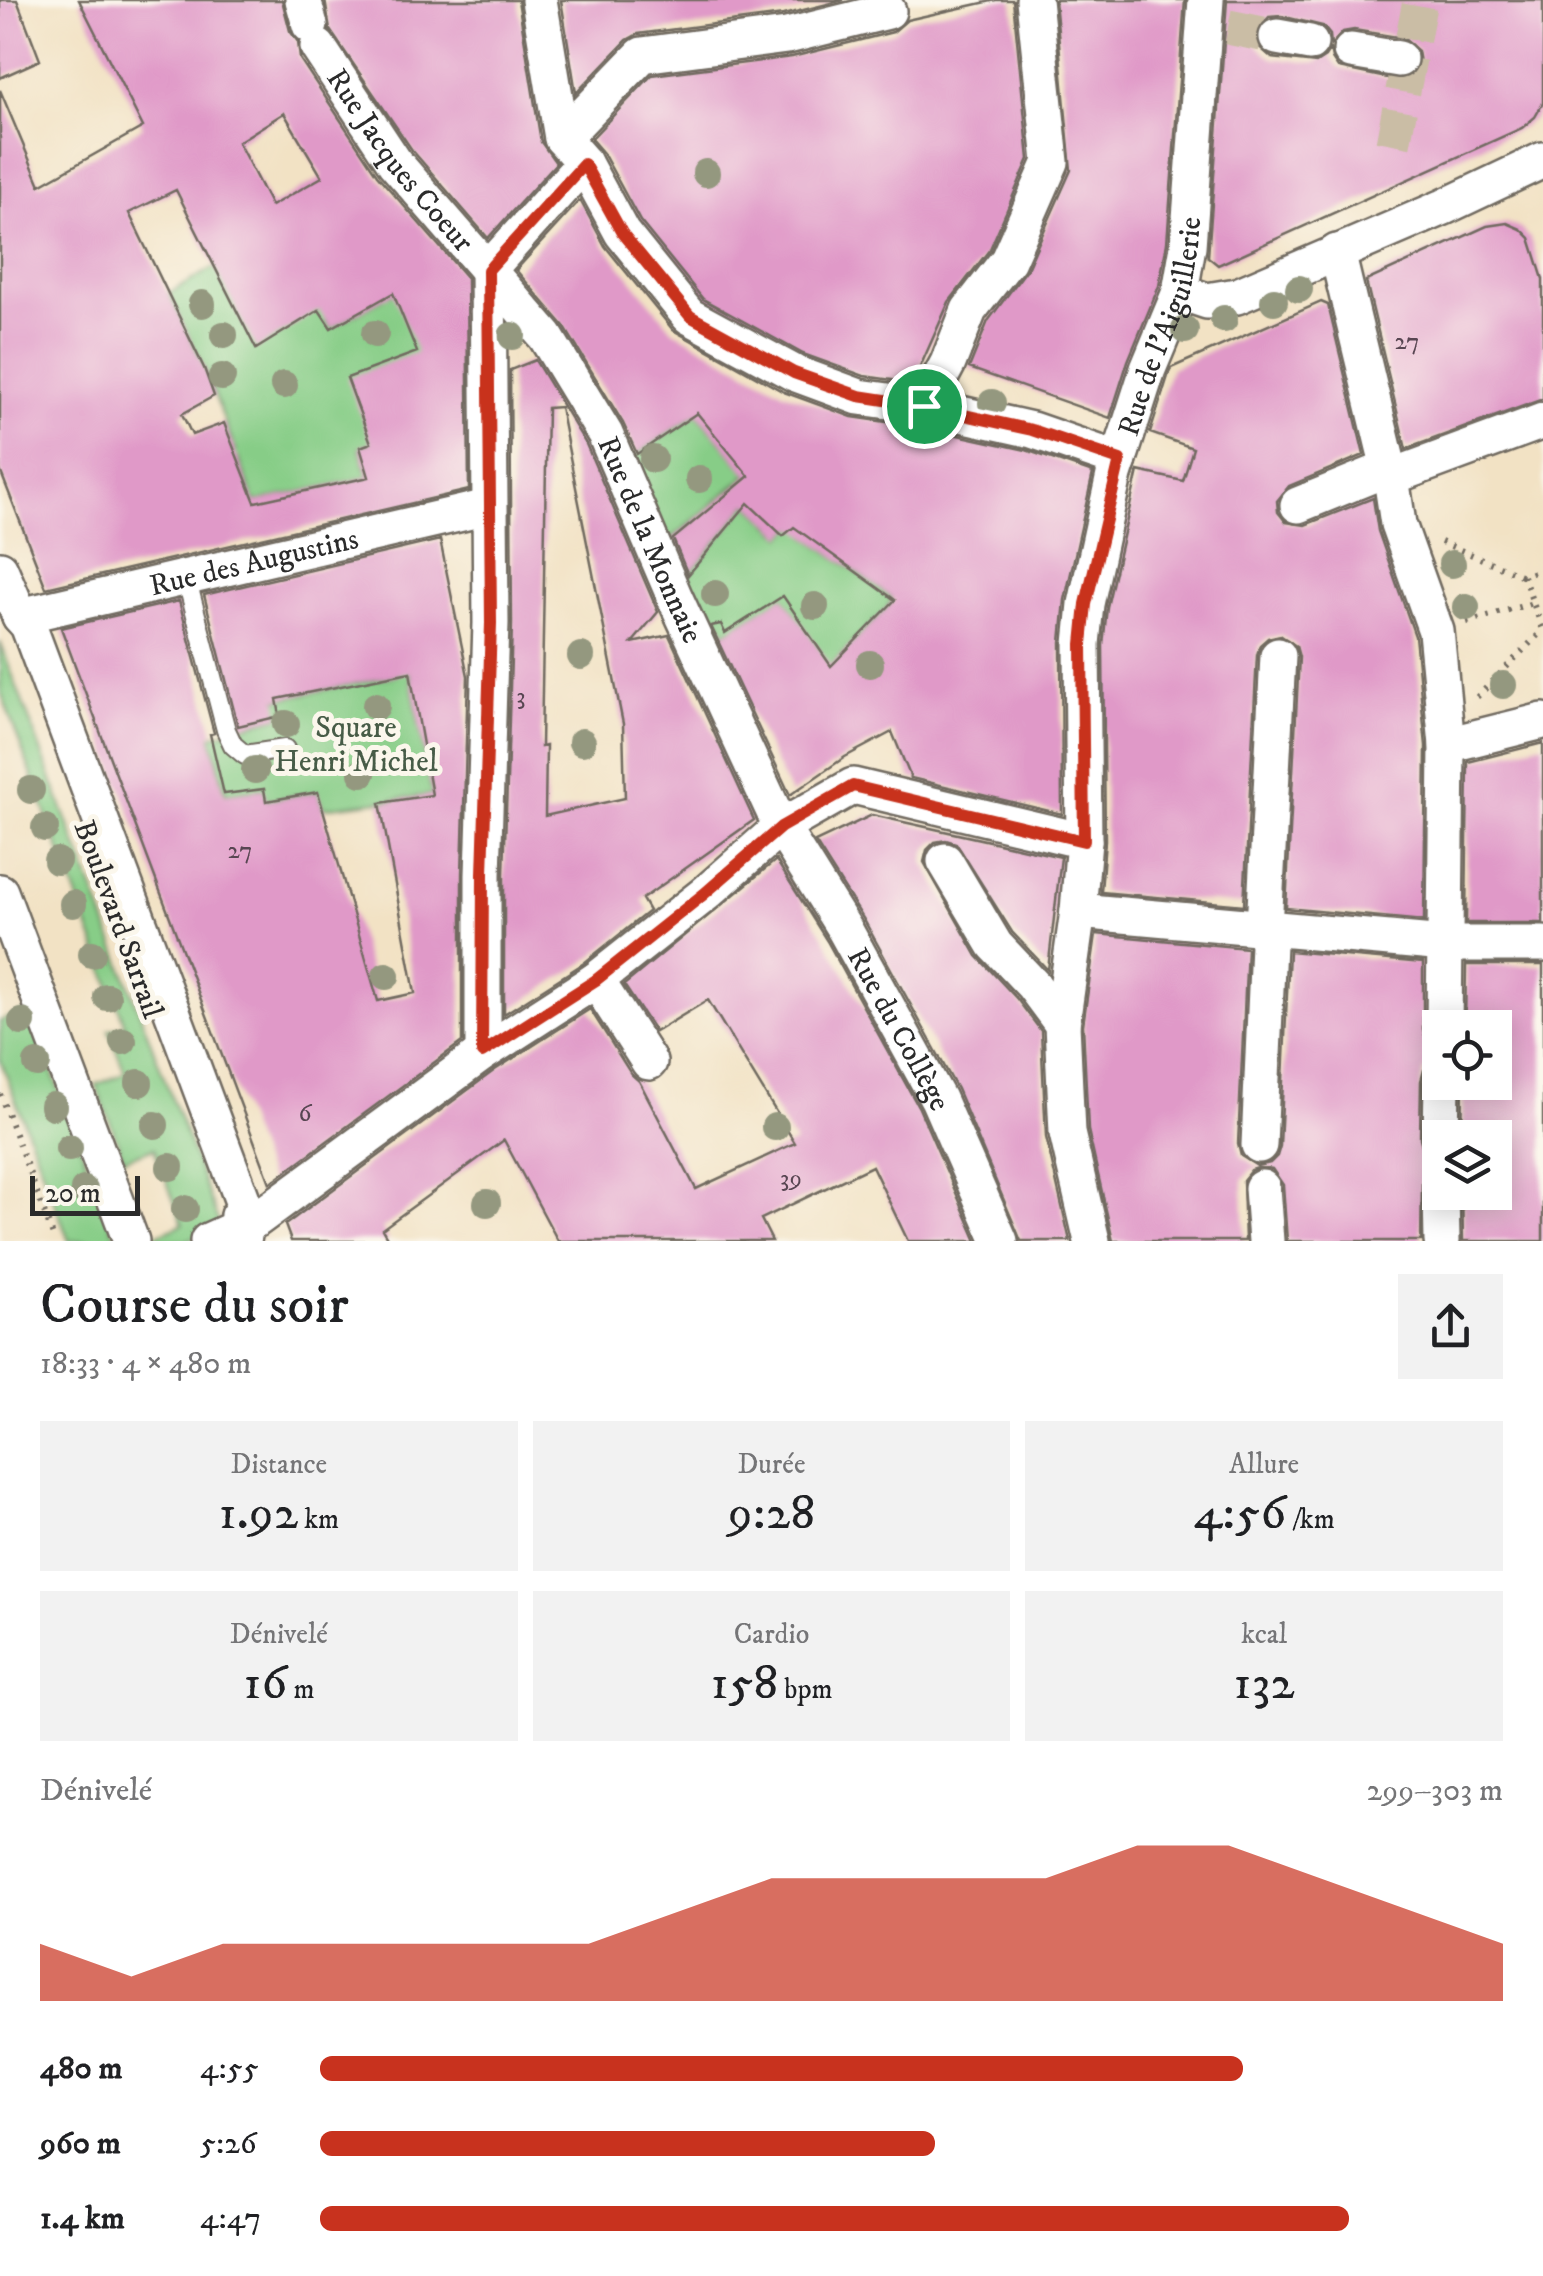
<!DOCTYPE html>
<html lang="fr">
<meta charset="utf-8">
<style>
body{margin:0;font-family:"IM FELL DW Pica",serif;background:#f2f2f2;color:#202124;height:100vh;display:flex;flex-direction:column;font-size:38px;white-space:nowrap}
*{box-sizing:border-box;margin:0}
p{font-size:32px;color:#757577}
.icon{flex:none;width:55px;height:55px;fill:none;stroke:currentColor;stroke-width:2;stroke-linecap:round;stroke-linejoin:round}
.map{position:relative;height:1241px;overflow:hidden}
.details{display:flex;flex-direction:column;background:#fff;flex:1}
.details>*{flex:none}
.controls{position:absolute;left:1422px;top:1010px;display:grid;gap:20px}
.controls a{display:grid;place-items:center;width:90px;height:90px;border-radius:0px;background:#fff;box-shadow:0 5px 25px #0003;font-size:50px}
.scale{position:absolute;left:30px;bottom:25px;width:110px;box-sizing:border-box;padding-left:10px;border:5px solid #2b2b2b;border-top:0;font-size:28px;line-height:35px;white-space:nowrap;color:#2b2b2b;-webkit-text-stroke:8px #fbf7ec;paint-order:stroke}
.pin{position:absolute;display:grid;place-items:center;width:85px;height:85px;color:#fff;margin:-42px;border:5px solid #fff;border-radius:50%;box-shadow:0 2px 10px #0007}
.round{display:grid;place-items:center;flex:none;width:105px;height:105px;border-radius:0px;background:#f2f2f2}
.overview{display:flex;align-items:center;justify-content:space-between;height:170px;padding:0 40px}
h1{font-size:55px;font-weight:600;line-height:75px}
.stats{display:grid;grid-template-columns:repeat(3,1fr);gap:15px;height:170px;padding:10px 40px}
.stats div{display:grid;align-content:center;border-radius:0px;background:#f2f2f2;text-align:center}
.stats b{font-size:50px;font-weight:600}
.stats small{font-size:28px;font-weight:400}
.stats p{font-size:28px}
.chart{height:280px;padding:20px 40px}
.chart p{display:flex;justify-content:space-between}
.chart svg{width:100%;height:180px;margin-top:10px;fill:#c8321e;opacity:.7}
ul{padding:0 40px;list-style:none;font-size:32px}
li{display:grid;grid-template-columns:160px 120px 1fr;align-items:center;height:75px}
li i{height:25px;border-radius:12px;background:#c8321e}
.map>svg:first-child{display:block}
.green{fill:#87cd87;stroke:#597c59;stroke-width:2.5}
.building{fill:#e099c8;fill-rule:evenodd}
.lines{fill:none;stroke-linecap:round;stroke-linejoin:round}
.street-tunnel{stroke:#cabda5;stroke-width:35;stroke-dasharray:35 18;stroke-linecap:butt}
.lane-casing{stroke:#716b61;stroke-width:22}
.street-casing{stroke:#716b61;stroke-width:40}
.path{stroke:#716b61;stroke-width:6;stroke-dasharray:2.5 8;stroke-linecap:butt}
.lane{stroke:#fff;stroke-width:18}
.street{stroke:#fff;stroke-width:35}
.tree{fill:#94987f}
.route-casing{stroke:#fff;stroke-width:20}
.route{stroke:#c8321e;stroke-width:12}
.labels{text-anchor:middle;stroke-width:10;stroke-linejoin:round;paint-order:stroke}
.number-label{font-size:25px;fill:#584652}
.street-label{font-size:30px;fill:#2b2b2b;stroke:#fbf7ec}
.park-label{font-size:30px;fill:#475c47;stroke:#fbf7ec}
</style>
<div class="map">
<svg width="1543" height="1241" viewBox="0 0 1543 1241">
<rect width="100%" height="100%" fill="#fbf7ec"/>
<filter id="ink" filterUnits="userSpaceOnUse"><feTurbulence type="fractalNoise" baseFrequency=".01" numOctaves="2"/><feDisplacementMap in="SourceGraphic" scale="20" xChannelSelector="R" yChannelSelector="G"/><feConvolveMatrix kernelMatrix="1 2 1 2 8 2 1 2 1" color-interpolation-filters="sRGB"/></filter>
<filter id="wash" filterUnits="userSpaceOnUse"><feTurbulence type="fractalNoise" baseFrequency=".0048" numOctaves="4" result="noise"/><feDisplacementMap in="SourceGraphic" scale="40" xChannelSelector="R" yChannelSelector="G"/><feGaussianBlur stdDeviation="2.25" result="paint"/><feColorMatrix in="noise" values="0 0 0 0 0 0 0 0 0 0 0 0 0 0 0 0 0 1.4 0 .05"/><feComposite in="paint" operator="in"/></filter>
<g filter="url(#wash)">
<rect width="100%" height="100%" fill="#f2e2c4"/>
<path class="green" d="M215 267 278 314 324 308 326 321 331 328 398 290 407 325 431 336 371 443 360 448 369 477 255 502 239 459 164 485 236 451 204 368 168 294Z
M697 413 748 474 668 542 630 459Z
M748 503 783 536 797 524 808 537 892 598 887 608 830 667 783 597 725 633 721 624 709 626 686 578Z
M0 642 220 1226 186 1241H156L154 1236 183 1224 154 1148 124 1159 96 1085 125 1073 109 1030 125 1025 0 690Z
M409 668 432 795 323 808 317 792 266 801 263 789 226 794 211 736 280 716 274 700 396 675Z
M28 1010 117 1241H69L0 1059V1021Z"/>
<g id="blocks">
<path class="building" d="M0 0H17L40 60 0 78Z
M79 0H282L290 31 298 42 300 59 377 175 467 278 469 490 46 588 0 470V90L40 185 143 127ZM284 113 322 177 271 206 238 142ZM176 190 256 349 319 310 331 328 393 293 417 352 347 378 371 443 360 447 369 477 255 502 224 423 192 435 182 414 214 396 204 368 129 213Z
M325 0H518L541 142 556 163 488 238 412 150 330 30Z
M561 0H844L783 15 638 34 627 40 576 93Z
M996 0H1013L1029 159 990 249 949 302 913 383 864 376 803 354 703 299 640 221 603 153 591 139 652 75 792 57 893 32 907 20Z
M1055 0H1185L1167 243 1159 286 1128 361 1110 418 969 368 988 321 1027 269 1071 170Z
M1227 0H1543V103L1535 117 1522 128 1218 265 1208 257ZM1281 16 1323 26 1330 35 1331 45 1343 32 1354 30 1403 38 1418 51 1420 63 1407 78 1396 80 1338 68 1332 59 1330 49 1325 57 1316 63 1272 58 1257 45 1256 32 1269 17Z
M580 200 605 246 673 330 784 392 852 417 921 427 1026 450 1093 473 1065 600 1061 642 1062 814 911 778 892 732 845 757 790 795 711 626 721 624 725 633 783 596 831 666 895 600 794 527 783 536 748 503 688 575 673 539 749 476 697 413 637 454 623 423 564 326 516 270Z
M1507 223 1521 229 1530 238 1543 279V399L1406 449 1366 281 1487 226Z
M1321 302 1328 305 1364 455 1289 486 1277 501 1278 512 1286 522 1305 525 1373 498 1378 531 1415 636 1426 746 1424 921 1286 908 1299 657 1296 646 1280 635 1268 638 1260 645 1257 655 1244 905 1101 892 1105 841 1103 645 1107 607 1138 471 1183 481 1193 448 1150 433 1168 376 1171 368Z
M535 360 586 444 658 612 632 643 669 635 754 820 642 899 649 911 584 963 504 1014V875L512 624 510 370ZM560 407 623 724 625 798 545 816 546 746 541 747 547 408Z
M440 540 468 676 462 874V1042L270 1183 61 628 179 601 214 733 210 734 224 794 264 789 266 801 318 792 378 1001 415 993 380 803 432 795 410 672 277 699 280 716 238 726 204 595Z
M1543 743V923H1466L1468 762Z
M872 815 1061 857 1048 970 1012 932 956 843 946 840 935 842 927 850 924 862 977 956 1017 999 1041 1031 1046 1137 1070 1241H1021L957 1089 864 920 815 842Z
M776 860 827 941 919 1108 977 1241H908L872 1166 761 1219 772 1241H558L504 1140 382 1229 389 1241H291L285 1225 495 1070 590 1009 631 1074 639 1081 696 1189 795 1143 708 1000 655 1032 624 985Z
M1096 934 1247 948 1238 1144 1241 1156 1257 1166 1270 1163 1277 1156 1280 1146 1289 951 1423 963V1029L1426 1039 1440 1048V1061L1424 1070 1421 1081 1420 1138 1423 1149 1440 1159V1171L1429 1174 1422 1183 1421 1241H1287L1283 1185 1272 1169 1261 1167 1251 1170 1243 1180 1245 1241H1113L1088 1130 1083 1025Z
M1466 965H1543V1241H1463L1462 1192H1495V1138H1462L1463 1082H1495V1028H1465Z"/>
</g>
</g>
<g filter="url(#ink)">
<use href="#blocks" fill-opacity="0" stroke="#716b61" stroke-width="2.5"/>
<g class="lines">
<path class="street-tunnel" d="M1228 27 1277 37
M1393 144 1420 0"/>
<g class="lane-casing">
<path id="lane" d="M186 577 226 730 233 745 245 755 285 749"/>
</g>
<g class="street-casing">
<g id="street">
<path d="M303 0 310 25"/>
<path d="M539 0 562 138 584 163 622 233 689 316 794 373 859 397 925 406 1032 430 1119 460"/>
<path d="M1277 37 1310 43"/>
<path id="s1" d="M318 47 395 163 546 337 605 434 675 598 781 827 845 930 938 1099 1000 1241"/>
<path d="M1351 51 1399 59"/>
<path d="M562 138 642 55 787 36 888 11"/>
<path d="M1337 252 1391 477 1398 524 1436 631 1447 745 1444 1028"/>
<path d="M488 270 584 163"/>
<path d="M1180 292 1207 301 1237 296 1444 207 1543 160"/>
<path d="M925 406 948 363 969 310 1008 260 1051 162 1034 0"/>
<path d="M1391 477 1543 421"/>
<path d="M1298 505 1389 468"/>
<path d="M0 569 20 616 28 625 245 1207 238 1216 244 1236"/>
<path id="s2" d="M20 616 488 507"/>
<path d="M1447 745 1543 721"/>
<path d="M945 861 995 945 1033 985 1062 1024"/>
<path d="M0 892 131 1241"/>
<path d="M1078 911 1445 944H1543"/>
<path d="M596 980 649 1062"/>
<path d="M483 1053V875L491 623 488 270"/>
<path d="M1441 1138 1442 1082"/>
<path d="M1259 1145 1268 944 1264 928 1278 656"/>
<path d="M1262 1188 1266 1241"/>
<path d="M1441 1192 1442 1241"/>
<path d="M208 1241 257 1219 483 1053 596 980 705 894 781 827 853 786 1084 841"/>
<path id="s3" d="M1092 1241 1067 1133 1062 1024 1078 911 1084 841 1082 644 1086 604 1114 475 1148 369 1180 292 1188 246 1206 0"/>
</g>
</g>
<path class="path" d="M1441 542 1523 576
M1543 569 1523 576 1543 630
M1467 622 1533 603
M1477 697 1543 630
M0 1094 55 1241"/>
<use href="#lane" class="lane"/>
<use href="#street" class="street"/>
</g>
<g class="tree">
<circle cx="706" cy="173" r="14"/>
<circle cx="1299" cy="289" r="14"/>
<circle cx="1274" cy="301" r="14"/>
<circle cx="202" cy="304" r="14"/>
<circle cx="1224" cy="319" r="14"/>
<circle cx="1185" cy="330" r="14"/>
<circle cx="375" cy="334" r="14"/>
<circle cx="224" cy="335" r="14"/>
<circle cx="512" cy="336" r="14"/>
<circle cx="222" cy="377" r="14"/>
<circle cx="284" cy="385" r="14"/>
<circle cx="992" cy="403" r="14"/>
<circle cx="653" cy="459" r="14"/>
<circle cx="699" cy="479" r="14"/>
<circle cx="1452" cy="564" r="14"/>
<circle cx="715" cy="594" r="14"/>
<circle cx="815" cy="606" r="14"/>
<circle cx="1466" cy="607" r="14"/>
<circle cx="581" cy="656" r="14"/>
<circle cx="870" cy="664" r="14"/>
<circle cx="1503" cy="685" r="14"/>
<circle cx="376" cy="706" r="14"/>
<circle cx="286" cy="724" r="14"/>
<circle cx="582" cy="742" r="14"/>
<circle cx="255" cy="770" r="14"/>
<circle cx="362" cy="773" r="14"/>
<circle cx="31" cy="790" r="14"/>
<circle cx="45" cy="828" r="14"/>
<circle cx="57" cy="861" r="14"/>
<circle cx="73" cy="904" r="14"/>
<circle cx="92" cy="954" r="14"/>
<circle cx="386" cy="976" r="14"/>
<circle cx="107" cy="997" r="14"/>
<circle cx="22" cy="1022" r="14"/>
<circle cx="123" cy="1041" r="14"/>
<circle cx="37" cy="1064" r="14"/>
<circle cx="139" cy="1083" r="14"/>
<circle cx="53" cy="1106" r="14"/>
<circle cx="155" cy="1125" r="14"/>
<circle cx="775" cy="1127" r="14"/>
<circle cx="69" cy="1148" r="14"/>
<circle cx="170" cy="1167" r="14"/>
<circle cx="84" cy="1190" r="14"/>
<circle cx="487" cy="1203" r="14"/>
<circle cx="185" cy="1209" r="14"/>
</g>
</g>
<g class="lines" filter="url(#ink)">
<g class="route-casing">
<path id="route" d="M584 164 622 233 690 316 794 373 859 396 924 406 1032 430 1120 460 1086 604 1082 644 1084 841 853 786 781 827 704 894 596 980 482 1053 483 874 491 623 488 270Z"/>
</g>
<use href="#route" class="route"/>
</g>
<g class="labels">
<g class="number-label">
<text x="1407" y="349">27</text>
<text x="521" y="704">3</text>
<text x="240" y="858">27</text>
<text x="305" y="1121">6</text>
<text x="791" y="1186">39</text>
</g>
<g class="street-label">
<text dy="10" stroke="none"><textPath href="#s1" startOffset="140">Rue Jacques Coeur</textPath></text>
<text dy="10" stroke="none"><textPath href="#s3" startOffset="930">Rue de l'Aiguillerie</textPath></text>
<text dy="10" stroke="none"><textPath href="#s1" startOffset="598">Rue de la Monnaie</textPath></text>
<text dy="10" stroke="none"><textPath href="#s2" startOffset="240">Rue des Augustins</textPath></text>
<text transform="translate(119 919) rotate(70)" y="10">Boulevard Sarrail</text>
<text dy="10" stroke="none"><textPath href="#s1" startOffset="1148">Rue du Collège</textPath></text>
</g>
<g class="park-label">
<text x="356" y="737">Square<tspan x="356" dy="34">Henri Michel</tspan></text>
</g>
</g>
</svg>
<div class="controls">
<a><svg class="icon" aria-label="locate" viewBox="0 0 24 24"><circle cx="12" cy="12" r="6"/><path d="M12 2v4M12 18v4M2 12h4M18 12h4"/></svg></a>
<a><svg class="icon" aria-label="layers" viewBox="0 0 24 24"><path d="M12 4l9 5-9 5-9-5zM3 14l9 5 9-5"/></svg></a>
</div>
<div class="scale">20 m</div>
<div class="pin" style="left:924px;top:406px;background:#1e9e55"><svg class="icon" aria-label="arrive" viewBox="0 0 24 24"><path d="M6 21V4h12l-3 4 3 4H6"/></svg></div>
</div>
<section class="details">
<div class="overview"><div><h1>Course du soir</h1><p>18:33 · 4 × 480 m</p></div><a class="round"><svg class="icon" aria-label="share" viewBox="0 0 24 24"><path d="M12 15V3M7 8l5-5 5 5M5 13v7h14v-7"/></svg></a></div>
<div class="stats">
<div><p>Distance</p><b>1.92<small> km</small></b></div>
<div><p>Durée</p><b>9:28</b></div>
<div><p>Allure</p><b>4:56<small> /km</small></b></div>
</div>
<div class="stats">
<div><p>Dénivelé</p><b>16<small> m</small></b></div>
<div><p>Cardio</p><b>158<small> bpm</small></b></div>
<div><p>kcal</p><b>132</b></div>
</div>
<div class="chart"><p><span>Dénivelé</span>299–303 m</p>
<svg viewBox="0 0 160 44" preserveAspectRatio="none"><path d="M0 44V30L10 38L20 30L30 30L40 30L50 30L60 30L70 22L80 14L90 14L100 14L110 14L120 6L130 6L140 14L150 22L160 30V44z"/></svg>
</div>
<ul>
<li><b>480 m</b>4:55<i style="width:78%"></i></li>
<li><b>960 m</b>5:26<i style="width:52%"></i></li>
<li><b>1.4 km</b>4:47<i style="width:87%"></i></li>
</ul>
</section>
